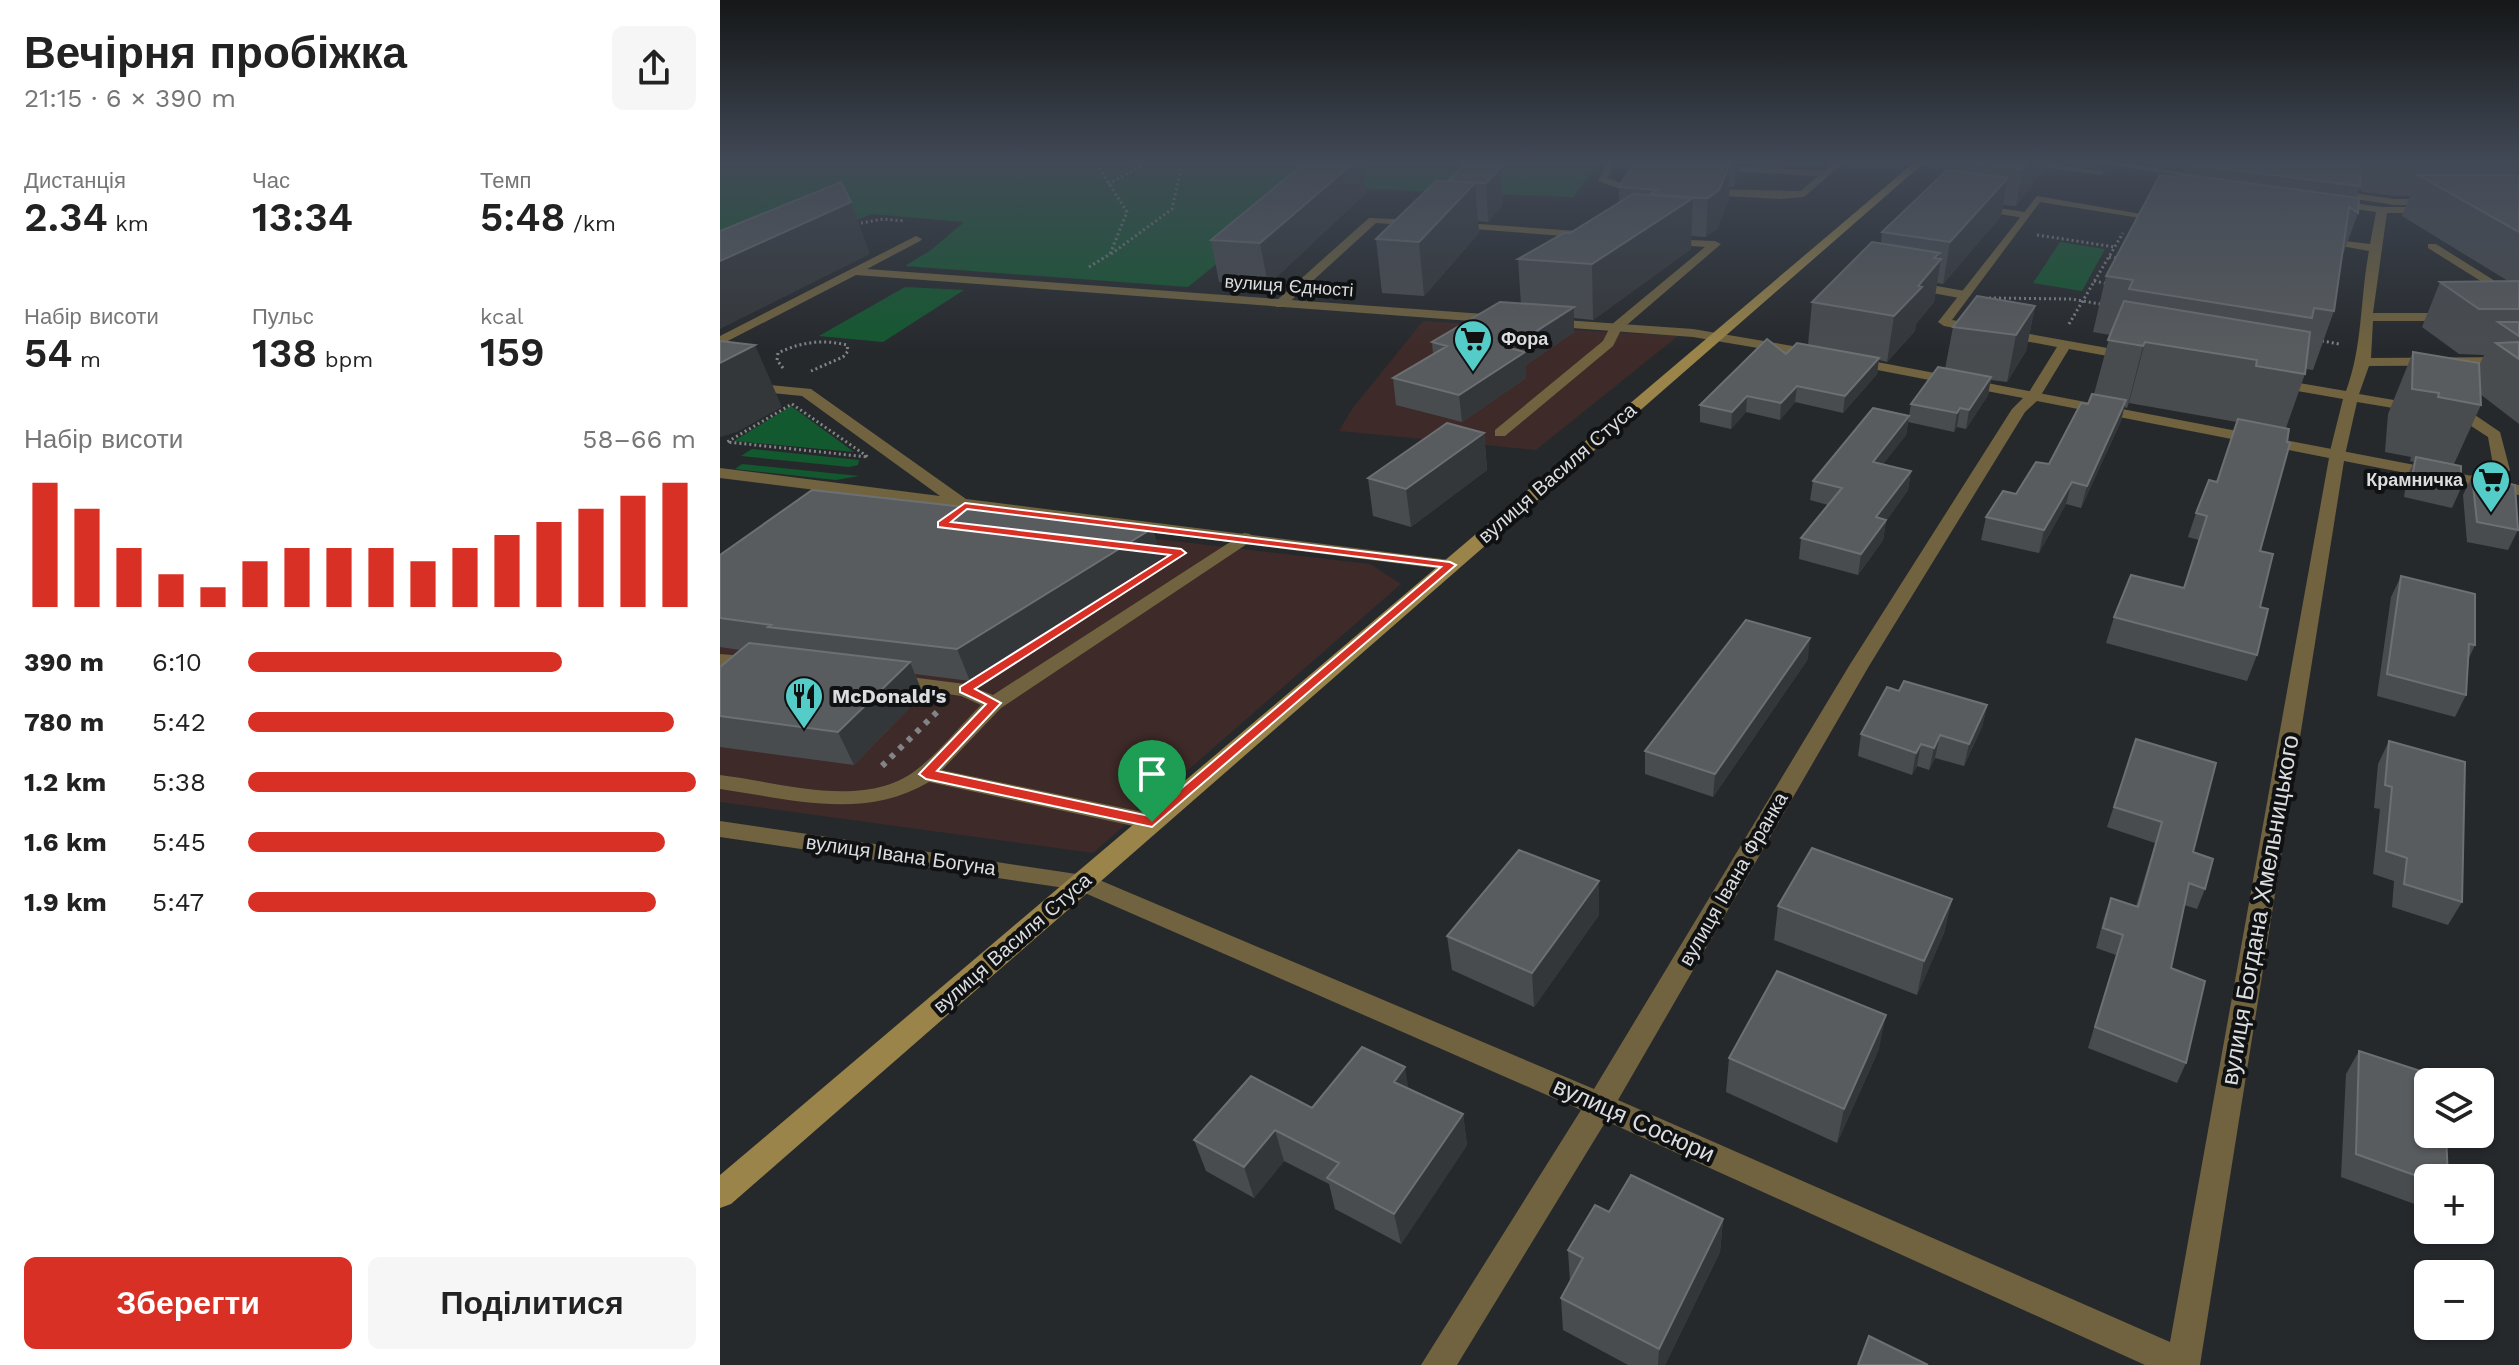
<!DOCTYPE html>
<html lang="uk">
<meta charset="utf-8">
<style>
body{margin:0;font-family:"Work Sans",sans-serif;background:#f6f6f6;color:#222;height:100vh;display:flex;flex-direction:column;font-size:30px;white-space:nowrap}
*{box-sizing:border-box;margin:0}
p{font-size:26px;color:#767676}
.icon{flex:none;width:44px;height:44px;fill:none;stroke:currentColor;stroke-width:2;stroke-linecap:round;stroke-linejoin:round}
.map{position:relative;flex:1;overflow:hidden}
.details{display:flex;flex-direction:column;background:#fff;width:720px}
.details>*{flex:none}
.controls{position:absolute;left:1694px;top:1068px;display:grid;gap:16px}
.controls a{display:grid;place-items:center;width:80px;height:80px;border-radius:12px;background:#fff;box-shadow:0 2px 6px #0004;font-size:40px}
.pin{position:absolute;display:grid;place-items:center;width:68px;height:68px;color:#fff;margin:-82px -34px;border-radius:50% 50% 50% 0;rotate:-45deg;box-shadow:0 0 8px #0007}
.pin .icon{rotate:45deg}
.round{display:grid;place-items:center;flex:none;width:84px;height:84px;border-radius:12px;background:#f6f6f6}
.head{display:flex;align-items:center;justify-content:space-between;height:136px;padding:0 24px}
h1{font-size:44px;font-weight:600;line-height:60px}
.figures{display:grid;grid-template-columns:repeat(3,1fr);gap:12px;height:136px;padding:8px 24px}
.figures div{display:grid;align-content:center}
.figures b{font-size:40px;font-weight:600}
.figures small{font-size:22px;font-weight:400}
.figures p{font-size:22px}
.chart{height:224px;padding:16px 24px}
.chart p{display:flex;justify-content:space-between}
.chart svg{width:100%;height:144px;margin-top:8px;stroke:#d93025;stroke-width:6}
.button{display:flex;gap:16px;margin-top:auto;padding:16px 24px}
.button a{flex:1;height:92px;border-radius:12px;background:#d93025;color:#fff;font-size:32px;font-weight:600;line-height:92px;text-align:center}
.button a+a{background:#f6f6f6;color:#222}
ul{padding:0 24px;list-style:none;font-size:26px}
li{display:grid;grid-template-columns:128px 96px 1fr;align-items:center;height:60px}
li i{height:20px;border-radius:10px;background:#d93025}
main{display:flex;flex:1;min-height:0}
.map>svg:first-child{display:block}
.commercial{fill:#3e2a28}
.green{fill:#13592f}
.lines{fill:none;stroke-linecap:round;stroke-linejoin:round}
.path-far1{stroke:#828487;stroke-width:3;stroke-dasharray:2 3;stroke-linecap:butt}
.path{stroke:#828487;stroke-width:6;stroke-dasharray:5 7;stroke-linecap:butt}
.service{fill:#71633f;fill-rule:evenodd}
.minor{fill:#71633f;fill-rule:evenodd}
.secondary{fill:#9a8449;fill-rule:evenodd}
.wall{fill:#494c4f}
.shaded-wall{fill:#34373a}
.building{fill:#595c5e;stroke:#6d7072;stroke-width:2}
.route{fill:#d93025;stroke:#fff;stroke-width:2;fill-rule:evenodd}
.labels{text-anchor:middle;stroke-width:8;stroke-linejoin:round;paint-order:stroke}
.far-street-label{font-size:18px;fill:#dbdddf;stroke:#101113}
.far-poi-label{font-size:18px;font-weight:bold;fill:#dbdddf;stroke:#101113;text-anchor:start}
.street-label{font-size:20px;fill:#dbdddf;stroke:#101113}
.poi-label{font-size:20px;font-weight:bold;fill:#dbdddf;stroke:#101113;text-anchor:start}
.near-street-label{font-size:24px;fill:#dbdddf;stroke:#101113}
</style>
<main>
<section class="details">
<div class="head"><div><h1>Вечірня пробіжка</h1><p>21:15 · 6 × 390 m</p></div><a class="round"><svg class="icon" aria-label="share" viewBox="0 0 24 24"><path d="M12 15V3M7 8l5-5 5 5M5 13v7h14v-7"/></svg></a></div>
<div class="figures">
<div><p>Дистанція</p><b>2.34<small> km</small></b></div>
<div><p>Час</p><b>13:34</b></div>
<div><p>Темп</p><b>5:48<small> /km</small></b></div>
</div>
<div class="figures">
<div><p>Набір висоти</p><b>54<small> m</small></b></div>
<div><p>Пульс</p><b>138<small> bpm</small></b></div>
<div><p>kcal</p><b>159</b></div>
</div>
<div class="chart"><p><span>Набір висоти</span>58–66 m</p>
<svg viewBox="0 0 160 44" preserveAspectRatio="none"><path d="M5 44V6M15 44V14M25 44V26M35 44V34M45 44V38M55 44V30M65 44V26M75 44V26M85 44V26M95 44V30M105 44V26M115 44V22M125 44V18M135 44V14M145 44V10M155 44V6"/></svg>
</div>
<ul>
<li><b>390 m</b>6:10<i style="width:70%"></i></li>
<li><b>780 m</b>5:42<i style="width:95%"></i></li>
<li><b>1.2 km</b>5:38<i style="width:100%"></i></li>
<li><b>1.6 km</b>5:45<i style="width:93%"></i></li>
<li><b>1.9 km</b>5:47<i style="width:91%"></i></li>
</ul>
<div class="button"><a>Зберегти</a><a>Поділитися</a></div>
</section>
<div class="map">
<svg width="1799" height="1365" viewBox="0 0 1799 1365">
<rect width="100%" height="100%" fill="#26292c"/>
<path class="commercial" d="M703 321 958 336 816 450 619 431 632 409Z
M122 502 650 564 681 584 373 853 0 802V591Z"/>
<path class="green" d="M0 160H882L853 197 592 187 468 287 185 266 211 250 244 222 151 214 0 280Z
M1340 242 1385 249 1362 291 1313 283Z
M185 287 244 290 163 342 99 336Z
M71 406 134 452 14 441Z
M32 449 139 460 138 465 129 467 21 456Z
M22 464 139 476 116 480 15 469Z"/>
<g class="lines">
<path class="path-far1" d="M388 184 432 160
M136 224 163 219 185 221
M1317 235 1395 247
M391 254 452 209 463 160
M1389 257 1403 259
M369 267 390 254 407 212 374 160
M1374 281 1389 284
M1269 298 1351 299 1386 305
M1349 324 1403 233
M1597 340 1619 344
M63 368 57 360 58 353C81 342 102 339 127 345L128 351 123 357 91 371
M72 404 148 457 7 442Z"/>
<path class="path" d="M162 766 218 711"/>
<path class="service" d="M888 160H898L887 178 904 184 929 186V190H903L878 181Z
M1117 160H1127L1084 197 1060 199 985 195 980 192 985 189 1081 191 1098 176 989 170 992 165 1104 171Z
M1317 196 1450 219 1445 222 1320 202 1232 320 1410 352 1417 356 1410 360 1349 349 1318 400 1313 401 1306 397 1337 347 1224 326 1218 322Z
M1611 200 1662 207H1711L1716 210 1711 213H1667L1653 313H1731L1737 317 1731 321H1653L1651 358 1799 357V365L1649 366 1639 394 1697 404 1704 408 1697 412 1637 402 1625 455 1617 460 1609 455 1623 399 1555 387 1548 383 1555 379 1626 391C1643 346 1640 298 1649 251L1594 241 1600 238 1650 244 1656 212 1607 205V201Z
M649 218 699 220 704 223 699 226 656 223 564 307H556V301Z
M731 222 871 232 876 235 871 238 727 227 726 225Z
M942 239 995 241 1001 244 901 330 893 346 785 436H775V430L883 341 891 325 985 247 946 244 942 243Z
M1708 244H1716L1799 296V305L1708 248Z
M1728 410 1755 415 1780 432 1790 470 1788 473H1776L1774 470 1768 437 1745 422 1723 417V411Z
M524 533 530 534 533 538 530 542 281 708 222 770 432 814 440 816 443 822 440 828 432 830 209 782C143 821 71 799 0 789V775C60 782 148 812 200 767 222 749 241 725 261 705L241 696 167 685 164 681 167 677 174 675 245 684 273 695Z
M0 654 35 657 45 663 35 669 0 666Z"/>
<path class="minor" d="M1279 160H1304L1385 172 1380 175Z
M1361 160H1384L1494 177 1489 180Z
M1612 190 1675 199H1715L1720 202 1715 205H1675L1608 195V191Z
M1257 205 1305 212 1310 215 1305 218 1253 210V206Z
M196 236 202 239 200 241 147 269 778 315 784 319 778 323 136 275 0 345V336Z
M1189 281 1245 291 1251 295 1245 299 1185 288 1183 285Z
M830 319 973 329 1096 350 1103 354 1096 358 973 337 825 326V320Z
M1131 357 1799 485V495L1624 461 1480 1365H1425L886 1121 737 1365H701L861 1110 358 890 0 837V821L370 876 874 1089 1129 666 1292 409 1303 398 1126 364V358ZM1317 401 1609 458 1450 1342 898 1100 1149 666 1305 412Z
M0 380 91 389 246 499 730 560 739 565 730 570 0 478V468L220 496 82 396 0 388Z"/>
<path class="secondary" d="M1197 160H1207L11 1204 0 1208V1175Z"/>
</g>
<path class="wall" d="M588 160H642L646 193 548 285 499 282 491 240Z
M916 160H1019L1018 176 1014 187H1010L1009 199 997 229 986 237 971 236V249L873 320 854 318V332L806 365V378L742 422 676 405 673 378 713 354 712 342 801 304 798 259 850 233 899 203V187Z
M1062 160H1106L1104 167 1062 165Z
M1325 160 1322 172 1296 206 1283 205 1281 216 1223 284 1217 283 1214 302 1196 324 1195 331 1167 362 1159 360 1157 374 1123 413 1075 402 1060 420 1026 412 1011 429 980 422V405L1066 354 1088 345 1092 302 1161 244 1162 232 1237 172 1239 161Z
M1454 160H1799V424L1760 394 1761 405 1734 464 1741 488 1732 508 1684 497 1687 476 1694 462 1690 461 1691 457 1665 452 1668 414 1693 352 1759 366 1764 355 1739 354 1702 327 1720 282 1788 281 1682 216 1690 196H1675L1643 192 1639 189 1636 198 1638 213 1622 257 1614 311 1593 370 1586 369 1585 374 1566 428 1540 551V607L1537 655 1527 681 1386 643 1394 617 1464 588 1479 540 1468 537 1476 513 1497 482 1517 422 1409 403 1407 408 1404 407 1401 421 1361 508 1346 504 1319 553 1261 540 1266 517 1296 494 1329 464 1374 394 1390 335 1373 332 1386 276 1459 177 1463 175 1464 168Z
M781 167 783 205 768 222 758 221 759 233 704 296 662 293 656 239 728 181Z
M1315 306 1306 351 1287 382 1271 380 1268 395 1246 429 1237 427 1234 432 1188 422 1191 404 1225 369 1233 327Z
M1189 416 1186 435 1163 464 1191 471 1188 490 1166 521 1163 540 1138 575 1079 559 1081 538 1108 505 1090 500 1093 481Z
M764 433 767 470 691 527 653 516 648 478Z
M1752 476 1798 530 1788 550 1747 542 1743 495Z
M0 555 441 558 250 681 195 674 203 694 134 765 0 747V667L20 650 0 647Z
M1681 576 1755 645 1749 658 1746 695 1735 717 1657 696 1671 597Z
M1088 659 993 797 925 774V751Z
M1179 691 1267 705 1262 727 1244 766 1215 758 1209 770 1197 766 1192 775 1138 756 1141 734Z
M1416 739 1473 852 1485 889 1477 909 1464 905 1451 968 1466 1063 1457 1083 1368 1048 1396 955 1376 948 1384 918 1391 898 1416 906 1435 843 1387 827Z
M1669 741 1742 902 1728 925 1672 907 1674 881 1653 874 1660 809 1654 808 1658 764Z
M879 881V915L814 1007 732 970 727 936Z
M1232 899 1224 933 1197 995 1054 940 1058 906Z
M1159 1049 1117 1143 1006 1092 1009 1058Z
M1639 1051 1708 1178V1209L1621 1177 1626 1074Z
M689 1088 743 1114 747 1145 681 1244 615 1209 609 1184 564 1161 534 1198 486 1171 474 1140 592 1108Z
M889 1212 1003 1219 1000 1252 945 1365H908L843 1330 841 1298 850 1282 848 1250Z"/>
<path class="shaded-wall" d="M637 160H642L646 193 548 285 540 243Z
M1015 160H1019L1018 176 1014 187Z
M1310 160H1325L1322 172 1296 206 1303 169Z
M1011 162 1009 199 997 229 986 237 988 198Z
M781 167 783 205 768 222 766 183Z
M1288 178 1281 216 1223 284 1230 242Z
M755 183 759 233 704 296 699 242Z
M973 198 971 249 873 320 872 264Z
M131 202 150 254 0 329V261Z
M1220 253 1218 262 1221 259 1214 302 1196 324 1195 331 1167 362 1174 316 1198 286 1214 258Z
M1315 306 1306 351 1287 382 1296 335Z
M854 307V332L806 365V378L742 422 739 395 790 348Z
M1425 342 1409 403 1407 408 1423 346Z
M35 345 62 407 17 432 0 437V363Z
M1159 358 1157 374 1123 413 1125 396Z
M1271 377 1268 395 1246 429 1249 410Z
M1077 386 1075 402 1060 420 1061 403Z
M1027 396 1026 412 1011 429 1012 412Z
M1406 400 1401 421 1361 508 1367 486Z
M1240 408 1237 427 1234 432 1237 413Z
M1189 416 1186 435 1150 481 1153 462Z
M764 433 767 470 691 527 686 489Z
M1191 471 1188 490 1166 521 1163 540 1138 575 1141 554 1156 517Z
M1352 482 1346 504 1319 553 1324 530Z
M433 528 441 558 250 681 237 649Z
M1090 638 1088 659 993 797 995 774Z
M190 662 203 694 134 765 118 732Z
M1267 705 1262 727 1244 766 1249 744Z
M1220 735 1215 758 1209 770 1214 748Z
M1201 744 1197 766 1192 775 1196 753Z
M879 881V915L814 1007 812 973Z
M1232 899 1224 933 1197 995 1204 961Z
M1166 1015 1159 1049 1117 1143 1124 1109Z
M685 1067 690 1098 674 1082Z
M743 1114 747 1145 681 1244 674 1214Z
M555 1130 564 1161 534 1198 524 1167Z
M1003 1219 1000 1252 945 1365H938L939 1349Z"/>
<path class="building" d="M588 160H637L540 243 491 240Z
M916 160H974L1011 162 999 190 988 198 930 194 937 190 899 187Z
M1240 160H1310L1303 169 1239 161Z
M1467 160H1621L1641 162 1640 186 1465 164Z
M744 165 781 167 766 183 728 181Z
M1227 170 1288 178 1230 242 1162 232Z
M1460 174 1639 198 1638 213 1629 207 1614 311 1594 308 1592 318 1409 289 1413 280 1386 276 1440 175 1459 177Z
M1698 175H1799V232Z
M716 181 755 183 699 242 656 239Z
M121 182 131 202 0 261V231Z
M913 194 973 198 872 264 798 259 844 233H850Z
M1152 242 1220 253 1214 258 1221 259 1198 286 1202 287 1174 316 1092 302Z
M1799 281V309H1759L1720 282Z
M1257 296 1315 306 1296 335 1233 327Z
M1404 301 1590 332 1585 374 1536 366 1537 360 1425 342 1423 346 1388 340Z
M780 302 854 307 790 348 805 352 739 395 673 378 727 346 712 342Z
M1778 322H1799V336Z
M1047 339 1066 354 1077 343 1159 358 1125 396 1077 386 1061 403 1027 396 1012 412 980 405Z
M0 341 35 345 0 363Z
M1799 342V359L1776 343Z
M1693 352 1759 363 1761 405 1718 397 1719 393 1692 389Z
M1218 367 1271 377 1249 410 1240 408 1237 413 1191 404Z
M1372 394 1406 400 1367 486 1352 482 1324 530 1266 517 1283 491 1296 494 1316 462 1329 464 1361 403 1368 404Z
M1153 408 1189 416 1153 462 1191 471 1156 517 1166 520 1141 554 1081 538 1122 488 1093 481Z
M1518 419 1569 429 1567 442 1570 443 1540 551 1553 554 1540 607 1548 609 1537 655 1394 617 1411 575 1464 588 1487 516 1476 513 1489 480 1497 482Z
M727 423 764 433 686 489 648 478Z
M1696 457 1741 466V488L1692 477Z
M1752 476 1795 485 1798 530 1757 522Z
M92 490 433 528 237 649 48 627 51 625 0 618V555Z
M1681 576 1755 594V645L1749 644 1746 695 1667 674Z
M1026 620 1090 638 995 774 925 751Z
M29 643 190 662 118 732 0 716V667Z
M1184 681 1267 705 1249 744 1220 735 1214 748 1201 744 1196 753 1141 734 1167 687 1179 691Z
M1416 739 1496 763 1473 852 1493 859 1485 889 1469 883 1451 968 1485 981 1466 1063 1375 1027 1403 935 1383 928 1391 898 1418 907 1442 822 1394 807Z
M1669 741 1745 762 1742 902 1684 884 1687 858 1666 851 1672 787 1665 785Z
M1092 848 1232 899 1204 961 1058 906Z
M799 850 879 881 812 973 727 936Z
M1057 971 1166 1015 1124 1109 1009 1058Z
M642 1047 685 1067 674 1082 743 1114 674 1214 607 1178 619 1163 555 1130 524 1167 474 1140 531 1076 592 1108Z
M1639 1051 1725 1079V1082H1708V1134H1726L1728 1178H1708V1180L1636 1154Z
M911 1175 1003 1219 939 1349 841 1298 863 1258 848 1250 875 1205 889 1212Z
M1149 1336 1208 1365H1138Z"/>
<linearGradient id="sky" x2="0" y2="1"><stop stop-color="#151718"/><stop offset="0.46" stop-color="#414956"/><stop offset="1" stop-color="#414956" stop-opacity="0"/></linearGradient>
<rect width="1799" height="351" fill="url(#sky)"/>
<path class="route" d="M245 503 730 562 736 565 432 827 206 779 199 774 266 704 240 692V687L450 555 218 527V522ZM247 509 721 567 429 816 217 771 281 703 255 689 466 553 461 549 231 522Z"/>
<defs>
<g id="supermarket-pin" transform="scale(2)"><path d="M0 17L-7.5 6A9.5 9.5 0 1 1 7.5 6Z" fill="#54cdc8" stroke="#101113"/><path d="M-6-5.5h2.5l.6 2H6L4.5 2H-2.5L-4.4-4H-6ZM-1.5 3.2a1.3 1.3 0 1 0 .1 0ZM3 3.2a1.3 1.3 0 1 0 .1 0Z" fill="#111"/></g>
<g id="restaurant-pin" transform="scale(2)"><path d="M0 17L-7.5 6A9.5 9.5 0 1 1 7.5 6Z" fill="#54cdc8" stroke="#101113"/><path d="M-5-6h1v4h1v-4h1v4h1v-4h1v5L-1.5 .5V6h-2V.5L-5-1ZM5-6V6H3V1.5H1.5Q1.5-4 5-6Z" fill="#111"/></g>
</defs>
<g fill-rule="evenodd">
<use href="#supermarket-pin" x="753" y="339"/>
<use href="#supermarket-pin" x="1771" y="480"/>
<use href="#restaurant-pin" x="84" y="696"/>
</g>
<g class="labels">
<g class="far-street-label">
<text transform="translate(569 286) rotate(4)" y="6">вулиця Єдності</text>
</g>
<g class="far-poi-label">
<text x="781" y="345">Фора</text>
<text x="1743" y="486" text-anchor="end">Крамничка</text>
</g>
<g class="street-label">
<text transform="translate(837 473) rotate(-41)" y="7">вулиця Василя Стуса</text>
<text transform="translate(181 855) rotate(8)" y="7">вулиця Івана Богуна</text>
<text transform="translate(1013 879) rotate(-60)" y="7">вулиця Івана Франка</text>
<text transform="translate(292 943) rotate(-41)" y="7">вулиця Василя Стуса</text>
</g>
<g class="poi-label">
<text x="112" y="703">McDonald's</text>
</g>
<g class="near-street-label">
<text transform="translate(1540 910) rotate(-80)" y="8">вулиця Богдана Хмельницького</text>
<text transform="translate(914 1120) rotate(24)" y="8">вулиця Сосюри</text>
</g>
</g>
</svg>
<div class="controls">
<a><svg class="icon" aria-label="layers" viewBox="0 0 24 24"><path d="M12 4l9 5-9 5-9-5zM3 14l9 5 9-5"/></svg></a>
<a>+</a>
<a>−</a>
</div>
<div class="pin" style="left:432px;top:822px;background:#1e9e55"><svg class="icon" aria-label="arrive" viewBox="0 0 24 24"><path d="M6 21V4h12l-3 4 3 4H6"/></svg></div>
</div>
</main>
